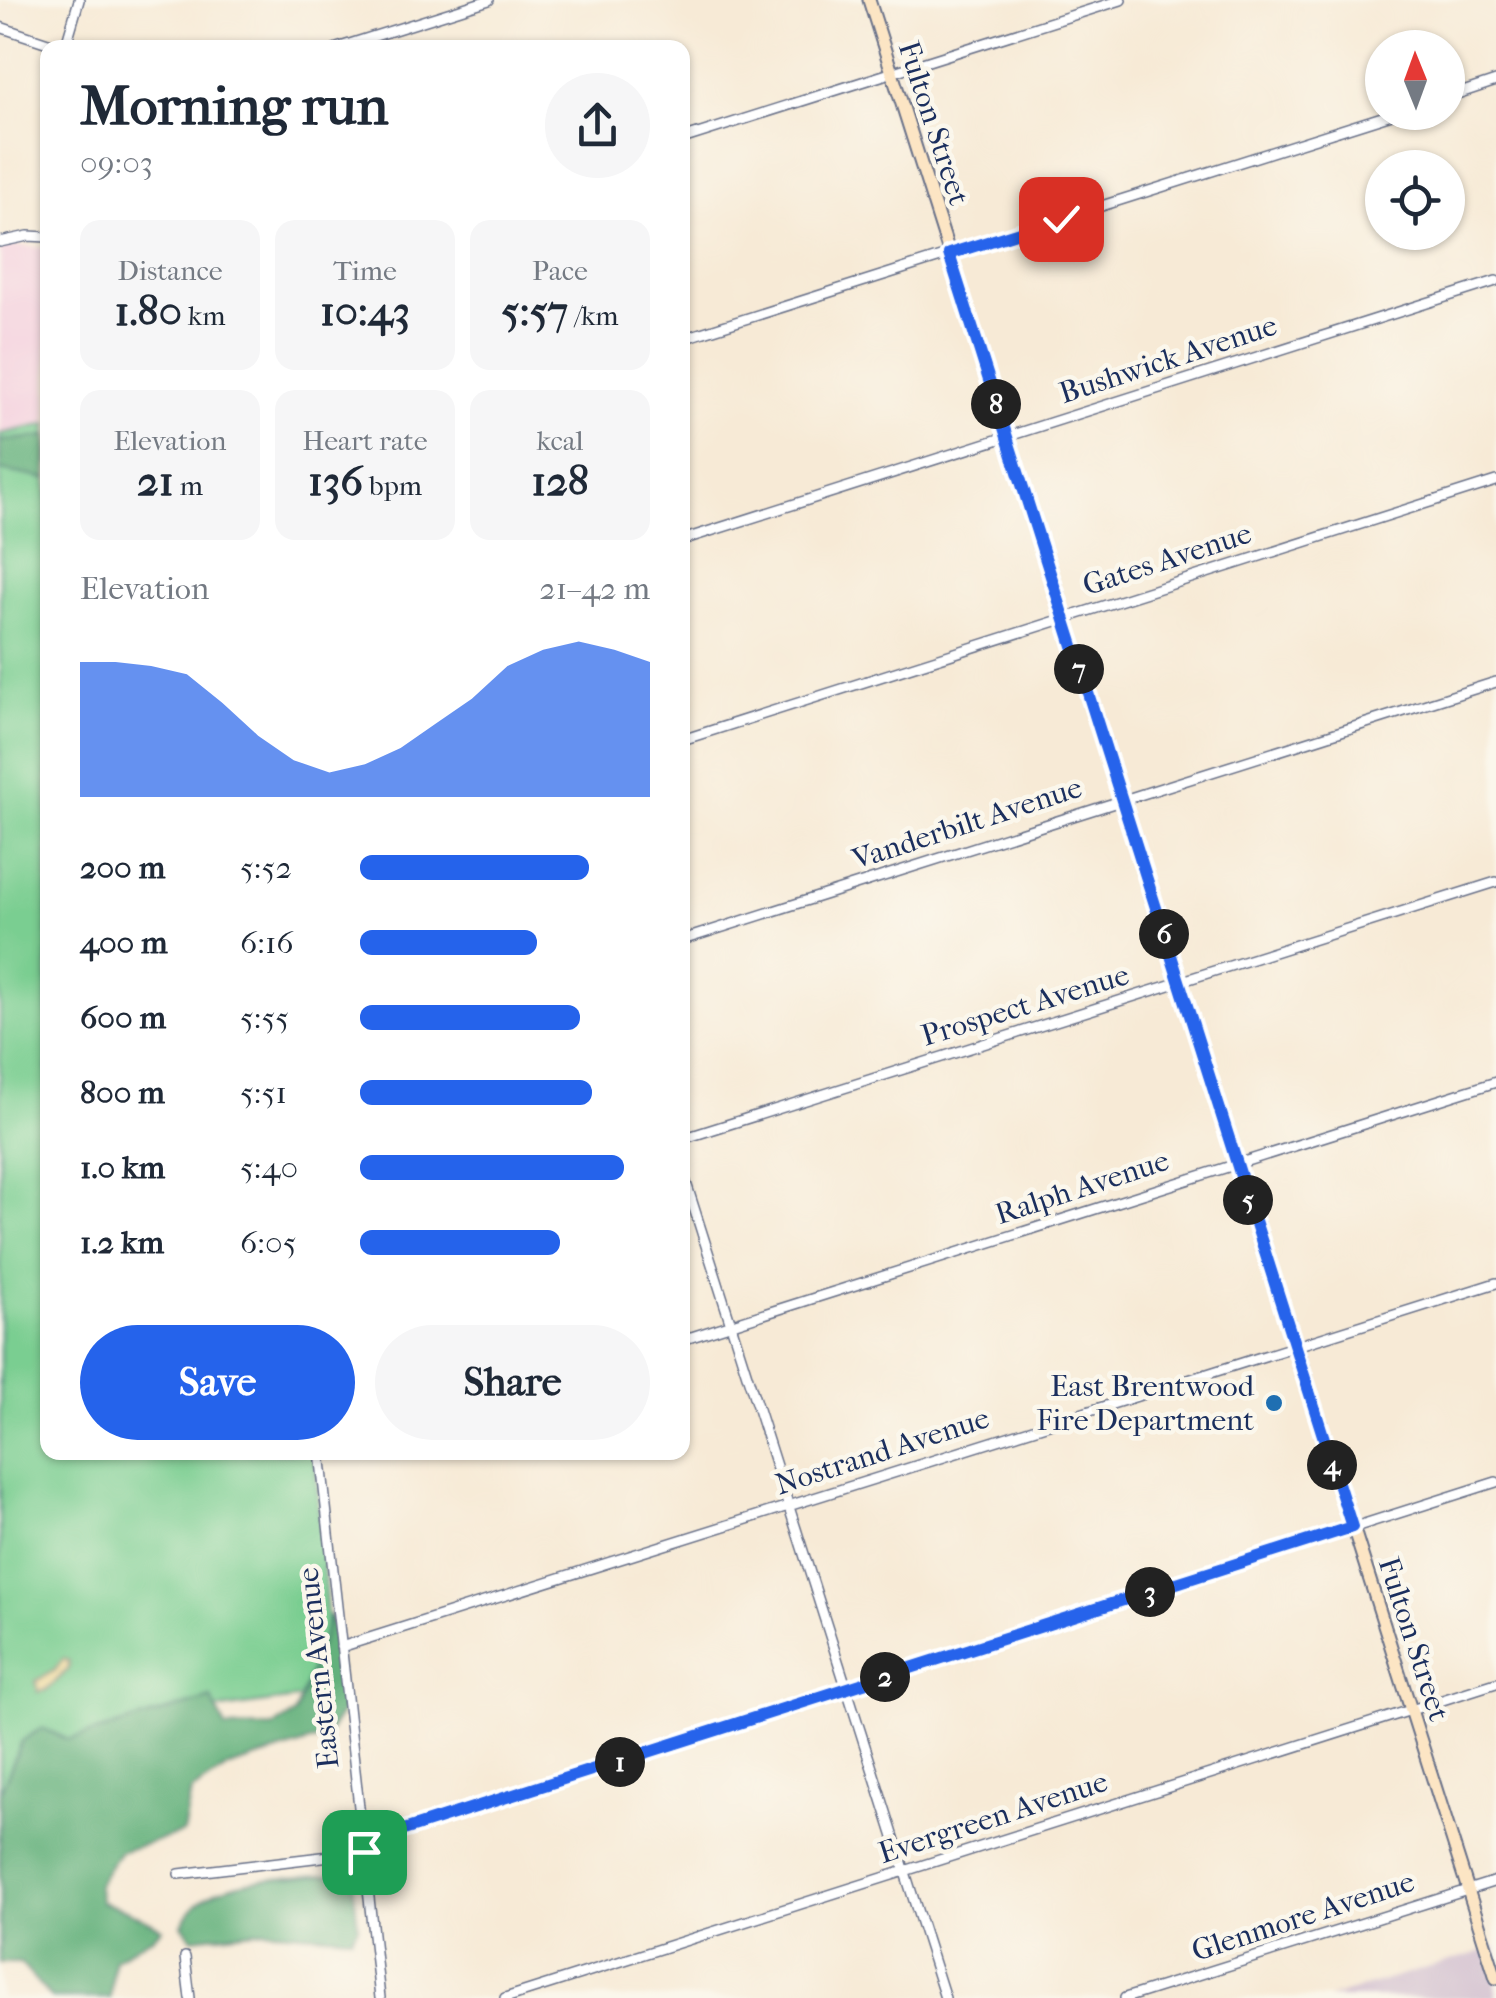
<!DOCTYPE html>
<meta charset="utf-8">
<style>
body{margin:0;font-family:"IM FELL French Canon",serif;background:#f6f6f7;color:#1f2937;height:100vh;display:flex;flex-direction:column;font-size:38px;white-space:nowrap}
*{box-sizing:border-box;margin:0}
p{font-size:32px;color:#747a83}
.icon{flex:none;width:55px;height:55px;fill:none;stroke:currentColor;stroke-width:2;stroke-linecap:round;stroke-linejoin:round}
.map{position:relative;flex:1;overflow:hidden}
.details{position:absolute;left:40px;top:40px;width:650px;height:1420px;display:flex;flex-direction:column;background:#fff;border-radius:20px;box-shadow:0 2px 8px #0004}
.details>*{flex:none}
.needle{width:65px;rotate:359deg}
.buttons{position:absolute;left:1365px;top:30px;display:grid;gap:20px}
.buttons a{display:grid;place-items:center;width:100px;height:100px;border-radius:50%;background:#fff;box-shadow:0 2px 8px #0004;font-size:50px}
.pin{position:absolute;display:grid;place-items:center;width:85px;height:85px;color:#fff;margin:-42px;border-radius:20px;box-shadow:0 5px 15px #0006}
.km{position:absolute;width:50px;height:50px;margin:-25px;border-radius:50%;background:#222;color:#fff;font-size:28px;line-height:50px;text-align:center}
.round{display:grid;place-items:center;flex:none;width:105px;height:105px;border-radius:52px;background:#f6f6f7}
.head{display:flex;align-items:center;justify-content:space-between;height:170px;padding:0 40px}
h1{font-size:55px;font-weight:700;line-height:75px}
.figures{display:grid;grid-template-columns:repeat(3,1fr);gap:15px;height:170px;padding:10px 40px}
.figures div{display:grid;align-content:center;border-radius:20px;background:#f6f6f7;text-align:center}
.figures b{font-size:42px;font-weight:700}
.figures small{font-size:28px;font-weight:400}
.figures p{font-size:28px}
.chart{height:280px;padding:20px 40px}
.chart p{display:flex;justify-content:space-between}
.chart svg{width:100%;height:180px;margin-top:10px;fill:#2563eb;opacity:.7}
.primary-button{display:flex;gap:20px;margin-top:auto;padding:20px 40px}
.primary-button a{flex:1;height:115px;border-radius:60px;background:#2563eb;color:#fff;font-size:40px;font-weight:700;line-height:115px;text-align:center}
.primary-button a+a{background:#f6f6f7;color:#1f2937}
ul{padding:0 40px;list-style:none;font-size:32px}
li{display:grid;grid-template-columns:160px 120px 1fr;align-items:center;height:75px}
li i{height:25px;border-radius:12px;background:#2563eb}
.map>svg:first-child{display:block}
.built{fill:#f4cfde}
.industrial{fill:#d0bdce}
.green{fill:#7ace91;stroke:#4a7e78;stroke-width:2.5}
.forest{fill:#63b17b;stroke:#3f706c;stroke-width:2.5}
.sand{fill:#eeda9e;stroke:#84847e;stroke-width:2.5}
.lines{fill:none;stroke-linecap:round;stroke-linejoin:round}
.street-casing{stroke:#687088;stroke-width:12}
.secondary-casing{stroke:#687088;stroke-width:15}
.street{stroke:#fff;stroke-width:9}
.secondary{stroke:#fce5c4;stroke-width:11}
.route-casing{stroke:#fff;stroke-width:20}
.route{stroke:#2563eb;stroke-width:12}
.poi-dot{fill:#1f6fb2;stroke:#fbf7ec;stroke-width:4}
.labels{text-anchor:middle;stroke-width:9;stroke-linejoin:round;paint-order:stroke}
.street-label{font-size:30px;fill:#1b2f5e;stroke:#fbf7ec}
.poi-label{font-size:30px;fill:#1b2f5e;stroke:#fbf7ec;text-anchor:end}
</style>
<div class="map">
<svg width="1496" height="1998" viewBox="0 0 1496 1998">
<rect width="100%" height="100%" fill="#fbf7ec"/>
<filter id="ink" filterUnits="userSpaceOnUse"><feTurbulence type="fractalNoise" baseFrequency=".01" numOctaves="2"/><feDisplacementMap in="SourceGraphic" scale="20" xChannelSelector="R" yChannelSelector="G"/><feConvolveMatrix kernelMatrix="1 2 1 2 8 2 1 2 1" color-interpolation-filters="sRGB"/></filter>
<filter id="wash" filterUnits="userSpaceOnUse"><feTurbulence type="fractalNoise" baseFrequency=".0048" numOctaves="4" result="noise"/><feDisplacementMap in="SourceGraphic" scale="40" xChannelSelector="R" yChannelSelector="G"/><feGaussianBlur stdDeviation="2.25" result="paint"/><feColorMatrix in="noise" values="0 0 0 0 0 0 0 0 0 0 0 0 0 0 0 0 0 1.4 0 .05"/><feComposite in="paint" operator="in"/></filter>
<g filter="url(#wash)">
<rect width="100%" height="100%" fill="#f7ead6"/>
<path class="built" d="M5 245 47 248V427L0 433V249Z"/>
<path class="industrial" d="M1496 1947V1998H1328Z"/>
<path class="green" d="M47 424 48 1452 315 1453 333 1694 221 1709 82 1736 75 1804 0 1864V434Z"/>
<path class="forest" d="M47 436V479L0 470V441Z
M331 1614 343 1710 326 1737 229 1767 191 1792 183 1833 119 1852 97 1885 101 1902 129 1911 162 1928 154 1936 114 1959 110 1998H51L20 1963H0V1793L22 1741 42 1728 69 1740 211 1698 226 1728 273 1727 295 1714Z
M352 1873 358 1926 351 1937 263 1930 193 1938 182 1925C205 1869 302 1879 352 1873Z"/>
<path class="sand" d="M63 1659 69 1661 68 1669 46 1690 38 1692 36 1681 55 1670Z"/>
</g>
<g filter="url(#ink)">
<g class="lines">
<g class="street-casing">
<path id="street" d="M0 27 63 48
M65 48 79 0
M337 48 489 0
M1448 97 1496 81
M682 139 1121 0
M0 242 28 236 48 237
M682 339 1398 112
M682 540 1496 281
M682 740 1496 481
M682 940 1496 682
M682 1139 1496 882
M682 1170 945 1998
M682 1340 1496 1082
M320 1452 380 1998
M341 1647 1496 1283
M363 1843 1496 1482
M179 1874 364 1852
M185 1957 190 1998
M505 1998 1496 1683
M1125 1998 1496 1881"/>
</g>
<g class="secondary-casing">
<path id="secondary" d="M869 0 1496 1978"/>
</g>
<use href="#street" class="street"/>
<use href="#secondary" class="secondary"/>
</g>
</g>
<g class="lines" filter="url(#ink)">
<g class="route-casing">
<path id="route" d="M364 1852 363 1843 1352 1527 949 254 1061 219"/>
</g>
<use href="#route" class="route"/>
</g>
<circle class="poi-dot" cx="1274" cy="1403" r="10"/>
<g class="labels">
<g class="street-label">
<text transform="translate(934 123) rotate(72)" y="10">Fulton Street</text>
<text transform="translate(1168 359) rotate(-18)" y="10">Bushwick Avenue</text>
<text transform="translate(1167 559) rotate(-18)" y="10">Gates Avenue</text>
<text transform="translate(967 823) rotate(-18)" y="10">Vanderbilt Avenue</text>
<text transform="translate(1025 1005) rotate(-17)" y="10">Prospect Avenue</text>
<text transform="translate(1082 1187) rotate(-18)" y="10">Ralph Avenue</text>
<text transform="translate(882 1451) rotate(-18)" y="10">Nostrand Avenue</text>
<text transform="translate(1414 1639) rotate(72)" y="10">Fulton Street</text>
<text transform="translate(318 1668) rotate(-96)" y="10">Eastern Avenue</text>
<text transform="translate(993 1817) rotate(-18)" y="10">Evergreen Avenue</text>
<text transform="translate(1303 1916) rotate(-18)" y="10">Glenmore Avenue</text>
</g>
<g class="poi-label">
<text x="1254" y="1396">East Brentwood<tspan x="1254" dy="34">Fire Department</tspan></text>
</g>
</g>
</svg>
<div class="buttons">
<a><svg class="needle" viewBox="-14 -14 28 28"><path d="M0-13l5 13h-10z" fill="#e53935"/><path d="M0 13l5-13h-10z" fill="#747a83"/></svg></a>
<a><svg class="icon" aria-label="locate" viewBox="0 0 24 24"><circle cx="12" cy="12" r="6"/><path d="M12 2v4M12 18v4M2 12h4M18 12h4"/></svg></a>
</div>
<div class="pin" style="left:364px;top:1852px;background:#1e9e55"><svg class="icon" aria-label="arrive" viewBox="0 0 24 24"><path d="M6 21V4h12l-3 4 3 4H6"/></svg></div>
<div class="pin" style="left:1061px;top:219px;background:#d93025"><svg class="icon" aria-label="check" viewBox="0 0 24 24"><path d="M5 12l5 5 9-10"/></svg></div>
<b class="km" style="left:620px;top:1762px">1</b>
<b class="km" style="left:885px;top:1677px">2</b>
<b class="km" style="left:1150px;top:1592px">3</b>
<b class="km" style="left:1332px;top:1465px">4</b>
<b class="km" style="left:1248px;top:1200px">5</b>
<b class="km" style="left:1164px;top:934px">6</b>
<b class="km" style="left:1079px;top:669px">7</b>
<b class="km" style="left:996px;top:404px">8</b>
<section class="details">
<div class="head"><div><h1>Morning run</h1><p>09:03</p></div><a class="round"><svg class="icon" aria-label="share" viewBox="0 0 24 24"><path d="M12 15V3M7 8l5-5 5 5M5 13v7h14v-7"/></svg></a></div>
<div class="figures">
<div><p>Distance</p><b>1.80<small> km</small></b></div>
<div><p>Time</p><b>10:43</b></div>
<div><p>Pace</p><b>5:57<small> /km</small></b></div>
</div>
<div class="figures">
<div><p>Elevation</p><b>21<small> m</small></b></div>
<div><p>Heart rate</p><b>136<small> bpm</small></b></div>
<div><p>kcal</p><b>128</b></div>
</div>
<div class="chart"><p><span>Elevation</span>21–42 m</p>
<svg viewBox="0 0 160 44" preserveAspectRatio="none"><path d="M0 44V11L10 11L20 12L30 14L40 21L50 29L60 35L70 38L80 36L90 32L100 26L110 20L120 12L130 8L140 6L150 8L160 11V44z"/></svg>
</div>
<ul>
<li><b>200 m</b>5:52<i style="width:79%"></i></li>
<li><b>400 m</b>6:16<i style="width:61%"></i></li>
<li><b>600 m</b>5:55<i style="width:76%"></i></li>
<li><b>800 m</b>5:51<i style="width:80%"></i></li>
<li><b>1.0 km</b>5:40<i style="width:91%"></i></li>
<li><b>1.2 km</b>6:05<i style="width:69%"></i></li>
</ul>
<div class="primary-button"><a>Save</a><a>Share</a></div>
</section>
</div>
